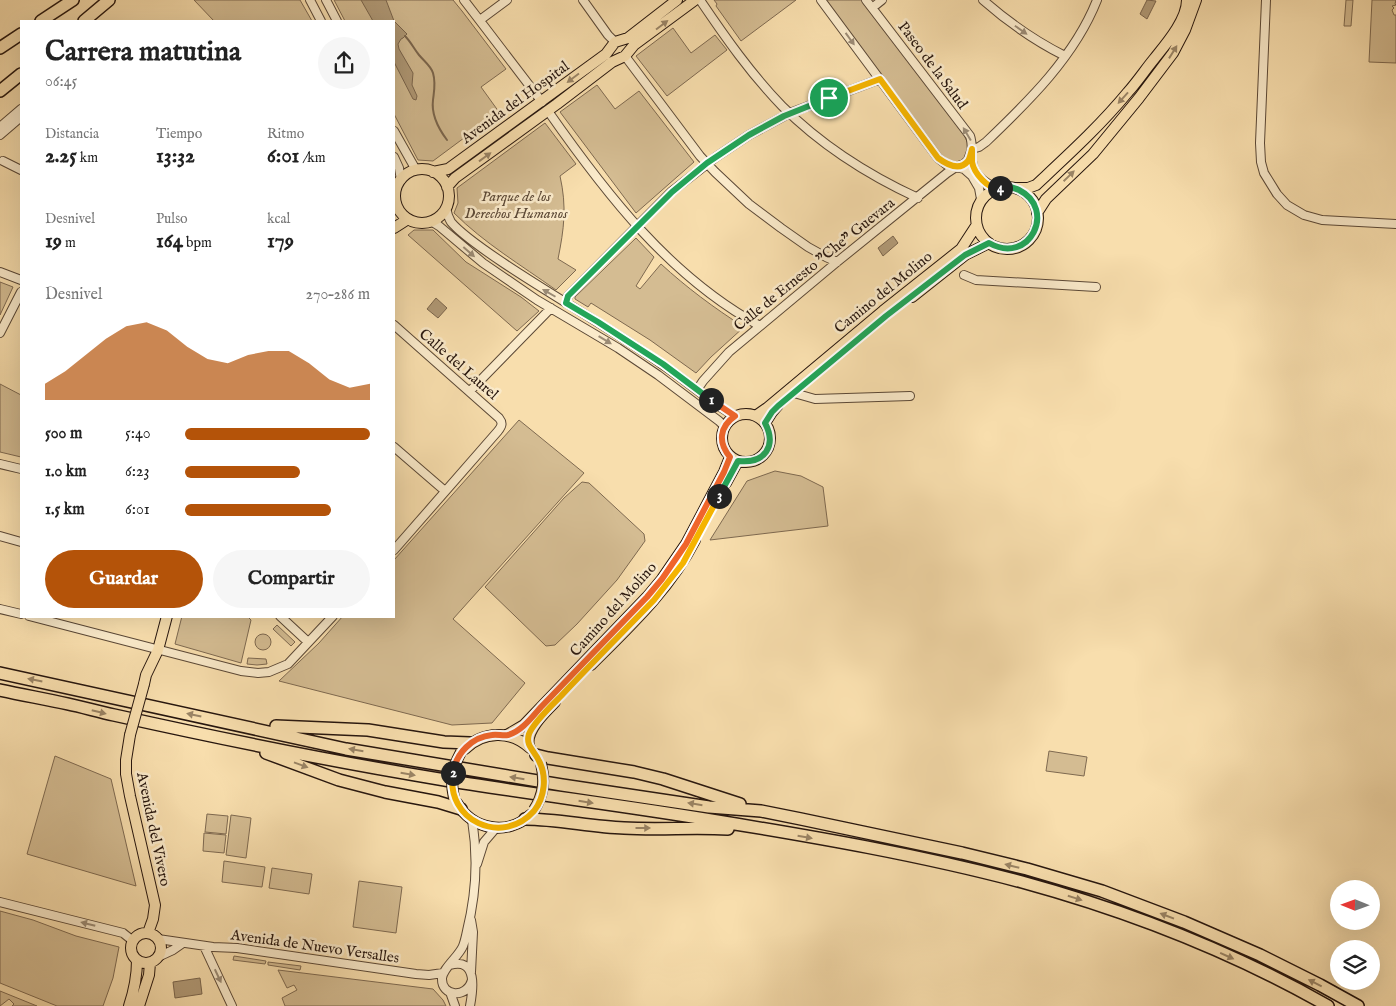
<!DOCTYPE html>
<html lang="es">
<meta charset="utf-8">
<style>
body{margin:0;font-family:"IM FELL English",serif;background:#f6f6f6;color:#222;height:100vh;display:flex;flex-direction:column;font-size:19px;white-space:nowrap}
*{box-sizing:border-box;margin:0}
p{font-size:16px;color:#767676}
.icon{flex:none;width:28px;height:28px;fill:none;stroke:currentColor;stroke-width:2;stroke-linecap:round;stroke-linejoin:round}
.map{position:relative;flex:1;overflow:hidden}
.panel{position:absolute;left:20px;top:20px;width:375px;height:598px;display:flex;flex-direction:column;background:#fff;border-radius:0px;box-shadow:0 5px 20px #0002}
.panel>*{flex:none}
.needle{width:32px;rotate:271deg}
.buttons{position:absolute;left:1330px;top:880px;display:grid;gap:10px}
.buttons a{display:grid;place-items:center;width:50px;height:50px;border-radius:50%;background:#fff;box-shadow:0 5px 20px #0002;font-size:25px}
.pin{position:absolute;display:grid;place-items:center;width:42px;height:42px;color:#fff;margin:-21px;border:2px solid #fff;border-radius:50%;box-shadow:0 1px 5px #0007}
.km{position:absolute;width:25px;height:25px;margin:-12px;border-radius:50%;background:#222;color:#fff;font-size:14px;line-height:25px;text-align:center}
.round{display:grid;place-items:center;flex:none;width:52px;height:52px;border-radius:26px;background:#f6f6f6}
.headline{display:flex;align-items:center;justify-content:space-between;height:85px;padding:0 25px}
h1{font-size:28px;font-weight:700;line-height:38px}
.stats{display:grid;grid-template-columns:repeat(3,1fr);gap:8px;height:85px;padding:5px 25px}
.stats div{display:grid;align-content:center}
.stats b{font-size:21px;font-weight:700}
.stats small{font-size:14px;font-weight:400}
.stats p{font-size:14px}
.chart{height:140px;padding:10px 25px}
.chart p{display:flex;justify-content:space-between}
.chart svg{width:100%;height:90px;margin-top:5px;fill:#b45309;opacity:.7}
.primary-button{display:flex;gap:10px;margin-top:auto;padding:10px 25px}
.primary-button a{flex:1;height:58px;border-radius:30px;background:#b45309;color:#fff;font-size:20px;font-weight:700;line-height:58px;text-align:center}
.primary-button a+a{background:#f6f6f6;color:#222}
ul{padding:0 25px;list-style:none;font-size:16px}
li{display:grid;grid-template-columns:80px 60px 1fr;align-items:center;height:38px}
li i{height:12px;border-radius:6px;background:#b45309}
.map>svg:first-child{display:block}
.green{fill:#d4bc92;stroke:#7e6950}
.water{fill:#b19a77;stroke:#7a654d}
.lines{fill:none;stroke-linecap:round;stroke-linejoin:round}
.stream{stroke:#7a654d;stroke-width:2}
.minor-casing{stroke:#5b4836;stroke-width:10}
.major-casing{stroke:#27160e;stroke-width:12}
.highway-casing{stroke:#27160e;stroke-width:14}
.minor{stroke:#faeaca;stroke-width:8}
.major{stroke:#f8dead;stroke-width:10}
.highway{stroke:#f8dead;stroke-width:11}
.major-bridge-casing{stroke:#27160e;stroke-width:12;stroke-linecap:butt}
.major-bridge{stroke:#f8dead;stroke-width:10}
.oneway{fill:#9a8465}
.oneway2{fill:#9b8b75}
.split-1-casing{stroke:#fff;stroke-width:10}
.split-2-casing{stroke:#fff;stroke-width:10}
.split-3-casing{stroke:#fff;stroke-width:10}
.split-4-casing{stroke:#fff;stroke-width:10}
.split-5-casing{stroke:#fff;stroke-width:10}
.split-1{stroke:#22a559;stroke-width:6}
.split-2{stroke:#f0652b;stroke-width:6}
.split-3{stroke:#f5b400;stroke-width:6}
.split-4{stroke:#22a559;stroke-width:6}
.split-5{stroke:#f5b400;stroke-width:6}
.labels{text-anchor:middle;stroke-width:5;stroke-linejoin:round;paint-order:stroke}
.street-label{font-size:15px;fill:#27160e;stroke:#faeaca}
.park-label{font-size:15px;font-style:italic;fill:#5b4836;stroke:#faeaca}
</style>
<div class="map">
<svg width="1396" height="1006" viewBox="0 0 1396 1006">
<rect width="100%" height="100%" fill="#f8dead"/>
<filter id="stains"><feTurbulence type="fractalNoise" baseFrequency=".004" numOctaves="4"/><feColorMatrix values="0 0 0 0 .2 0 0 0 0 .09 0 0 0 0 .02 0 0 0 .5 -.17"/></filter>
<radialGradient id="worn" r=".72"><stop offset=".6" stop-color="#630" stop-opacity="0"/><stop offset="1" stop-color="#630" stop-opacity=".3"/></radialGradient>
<path class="green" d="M194 0H300L312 21H214Z
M334 0H453L462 11 506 69 481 87 499 112 433 161 418 160 394 114V21H345Z
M714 0H796L741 41 716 6 717 4Z
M824 0H862L964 135 970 148C963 165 955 165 941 156Z
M1346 0H1353L1351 26H1344Z
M1372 0H1396L1395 4 1396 5 1392 6 1394 8 1392 10 1394 15H1396V63L1369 62Z
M673 28 691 53 715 35 727 50 667 96 636 56Z
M597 85 615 109 639 91 694 162 636 213 560 112Z
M545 123 576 164 560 176C567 207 564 229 558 259L576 270 556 290C521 265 484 243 454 213L458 203 457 188Z
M414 230H433L466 262 521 297 539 311 517 331 408 235Z
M636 238 654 257 636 286 640 289 661 264C686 287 714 308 744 327L711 357 696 373 650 340 591 303 588 307 575 299V297Z
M0 282 13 287 0 315Z
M0 384 21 395V457L0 452Z
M519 420 584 473 453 619 525 683 492 723 452 725 279 681 319 643 343 616H394V560Z
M775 471 801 476 823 487 828 526 710 540 747 481Z
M582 482 589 483 644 534 645 541 617 580 577 624 555 645 546 646 485 587 564 498Z
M182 616H247L251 620 241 663 175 644Z
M277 625 295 642 291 646 273 629Z
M255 642a8 8 0 1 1 16 0a8 8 0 1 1-16 0Z
M248 658 266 659 267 664 257 665 247 664Z
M1049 751 1087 757 1084 776 1046 771Z
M55 756 111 779 136 886 27 854Z
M207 814 228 816 226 834 205 832Z
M231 815 251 818 246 858 226 855Z
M204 833 226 835 224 853 203 851Z
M224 861 265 867 262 887 222 882Z
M272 868 312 874 309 894 269 888Z
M359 881 402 887 396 933 353 927Z
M0 911 33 920 76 936 119 947 113 978 103 1006H57L0 983Z
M234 956 266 961 265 964 233 960Z
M268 962 301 966 300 970 268 965Z
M278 970 433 989 443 1000 446 1006H285L282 998 297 990 294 985 287 988Z
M0 991 37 1006H12L14 1004 9 999 0 1006Z"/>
<path class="water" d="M361 0H386L394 21H373Z
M1147 0 1156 1 1147 19 1140 14Z
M394 21 407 34 403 38 401 39 398 44 399 49 413 73 412 85 417 96 416 100 413 99 394 62Z
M893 236 898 243 883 256 878 248Z
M436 298 447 308 438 318 427 309Z
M200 978 202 994 175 998 173 982Z"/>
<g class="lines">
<path class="stream" d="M405 36C411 42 414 49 419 55 424 61 431 66 433 73 436 83 434 91 433 100 431 115 438 128 447 140"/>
<g class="minor-casing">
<path id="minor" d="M310 0 321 21
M326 0 337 21
M464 0 474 13 542 102
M583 0 608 35 615 42
M700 0C725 37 751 74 782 106 821 145 868 175 918 198
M821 0 938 158 947 165 964 169 972 176 979 188 981 199
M866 0 970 136C973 144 971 152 972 161 973 174 985 183 996 188
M983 0C1008 22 1035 41 1065 56
M1266 0 1260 143 1261 162 1264 173 1277 194 1287 205 1304 215 1322 220 1396 224
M872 8 882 0
M480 20 507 0
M625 56 700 156 715 172 749 204 781 228 808 247 826 257 837 262
M548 111C606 194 670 277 760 326
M0 127 21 109
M394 131 416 170
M0 135 21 117
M394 157 399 168 401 180
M3 161 21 170
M446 208C447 213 448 217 451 222 462 235 490 254 505 264 556 298 610 328 660 363 686 380 708 401 735 416
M431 221 439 226 483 263 537 300 618 348 658 375 719 421 724 426
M0 272 21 280
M964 275 976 280 1096 287
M566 303 568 296 671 192 716 157 749 135 790 113 880 79
M394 325 499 418C503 423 502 426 498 431L394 550
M0 333 21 292
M697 390 703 381 729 352 837 262 947 173 956 167 964 164 968 160 972 149 979 147 986 142C1029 101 1075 56 1097 0
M470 391 551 308
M794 393 815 399 910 396
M394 447 445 491
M0 464 21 469
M0 536 21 542
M0 609 21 614
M29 616 241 671 258 673 269 672 288 664 333 616
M280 616 308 642
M472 820C478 856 476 895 467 931 466 936 465 941 463 946 459 956 443 968 442 978 441 997 467 999 472 980
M477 864 484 842 496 828
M0 902 123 933 133 941
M158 939 213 947 237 948 416 974 429 975 443 973
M204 946 232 1006
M160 956 173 950 183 943
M450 965C478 957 473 990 470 1006
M471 972 473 932 471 920
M450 992 455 1006"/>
</g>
<g class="major-casing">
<path id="major" d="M395 196a27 27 0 1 1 54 0a27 27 0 1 1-54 0Z
M433 172 448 169 606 54 615 42 628 38 677 0
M976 218a31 31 0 1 1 62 0a31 31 0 1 1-62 0Z
M447 187 455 178 557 104 612 62 625 56 634 45 695 0
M1016 188H1028L1036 185C1068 155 1100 126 1128 92 1137 82 1145 70 1154 59 1166 44 1187 20 1187 0
M1037 213 1046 199 1093 154 1139 98 1173 53 1185 30 1196 0
M394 228 408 219
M912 297 965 255 989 243
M722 438a24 24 0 1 1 48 0a24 24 0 1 1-48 0Z
M757 415 767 408 883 311 961 249 976 226
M765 423 772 412 778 405
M726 483 738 461
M591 665C630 626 670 589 695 540
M144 684 146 675 158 650 167 616
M130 735 126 760V774L130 796 155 905 153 919 148 933
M507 735 524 725 647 597 662 579 686 544 724 472 730 457
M529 746C525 731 545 712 555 702
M465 749C483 731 511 730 530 748
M457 803C472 830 508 836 530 815
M131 948a15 15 0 1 1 30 0a15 15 0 1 1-30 0Z
M129 1006C134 991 137 976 137 960
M139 1006 149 975 150 963"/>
</g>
<g class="highway-casing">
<path id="highway" d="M41 21 73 0
M84 21 109 0
M0 48 21 34
M0 91 21 74
M0 673 346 749 562 785 709 807 761 811 801 819 962 853 1027 869 1102 891 1184 922 1260 955 1320 985 1358 1006
M0 690C23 695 45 699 68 704 83 707 99 712 114 715 222 739 330 761 439 779 529 794 621 805 711 820 816 837 920 855 1022 882 1128 911 1233 952 1328 1006
M276 726 368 730 444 742 470 743
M266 753 339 780 385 792 438 802 461 809
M536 755 548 758 634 772 663 779 740 804
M525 819C558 819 591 827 624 828 659 830 693 827 728 829"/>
</g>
<use href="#minor" class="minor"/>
<use href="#major" class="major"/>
<use href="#highway" class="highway"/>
<g class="major-bridge-casing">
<path id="major-bridge" d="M130 735 144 684
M454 798C450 779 452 769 461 752
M534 810C544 794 545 781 541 763"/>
</g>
<use href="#major-bridge" class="major-bridge"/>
</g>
<defs><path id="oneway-solid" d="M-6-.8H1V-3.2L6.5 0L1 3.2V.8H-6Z" transform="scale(1.25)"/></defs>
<g class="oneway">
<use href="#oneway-solid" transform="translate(662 25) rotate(-37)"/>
<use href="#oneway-solid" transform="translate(1173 52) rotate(-58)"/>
<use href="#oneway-solid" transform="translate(573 78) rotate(143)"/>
<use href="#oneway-solid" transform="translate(1123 98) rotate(132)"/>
<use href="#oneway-solid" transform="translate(485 157) rotate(-36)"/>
<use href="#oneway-solid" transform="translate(1069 176) rotate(-44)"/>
<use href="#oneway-solid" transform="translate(35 680) rotate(-169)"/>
<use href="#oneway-solid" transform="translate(99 712) rotate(14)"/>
<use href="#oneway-solid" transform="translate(194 715) rotate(-168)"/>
<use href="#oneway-solid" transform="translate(356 750) rotate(-170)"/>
<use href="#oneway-solid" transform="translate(301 765) rotate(20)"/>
<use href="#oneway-solid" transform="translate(408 774) rotate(10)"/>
<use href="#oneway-solid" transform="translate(517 778) rotate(-171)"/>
<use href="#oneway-solid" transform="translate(586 802) rotate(9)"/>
<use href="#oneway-solid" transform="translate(695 804) rotate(-171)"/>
<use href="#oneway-solid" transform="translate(643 828)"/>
<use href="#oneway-solid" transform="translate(805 837) rotate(10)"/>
<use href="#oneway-solid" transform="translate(1012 866) rotate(-166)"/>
<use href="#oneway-solid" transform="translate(1075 898) rotate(17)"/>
<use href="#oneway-solid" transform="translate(1167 916) rotate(-159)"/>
<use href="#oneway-solid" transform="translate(1227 956) rotate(24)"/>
<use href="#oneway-solid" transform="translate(1315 983) rotate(-153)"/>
</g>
<g class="oneway2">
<use href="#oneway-solid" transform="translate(1021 30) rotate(35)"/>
<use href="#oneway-solid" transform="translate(850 39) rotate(54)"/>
<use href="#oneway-solid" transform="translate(967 134) rotate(-121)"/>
<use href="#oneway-solid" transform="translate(469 252) rotate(41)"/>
<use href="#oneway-solid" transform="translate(549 293) rotate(-150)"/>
<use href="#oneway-solid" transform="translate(605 340) rotate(31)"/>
<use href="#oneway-solid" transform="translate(88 924) rotate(-166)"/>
<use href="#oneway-solid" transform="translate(218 976) rotate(65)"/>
</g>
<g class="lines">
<g class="split-1-casing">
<path id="split-1" d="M711 400 663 364 598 322 566 303 568 296 672 192 707 163 749 135 784 116 829 98"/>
</g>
<g class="split-2-casing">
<path id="split-2" d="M453 773C456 753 472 737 492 735 497 734 503 736 508 735 522 731 532 717 541 707L647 597 662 579 686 544 724 472 730 457C718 443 719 427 735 416L711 400"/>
</g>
<g class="split-3-casing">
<path id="split-3" d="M453 773C445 820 502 847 534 811 545 797 547 776 539 761 535 751 525 746 529 734 533 723 552 705 561 696 591 664 623 632 654 600L683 563 719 496"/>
</g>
<g class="split-4-casing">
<path id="split-4" d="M719 496 738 461C765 464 777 446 765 423L772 412 778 406 886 316 965 255 989 243C1030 266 1057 209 1019 190 1013 187 1007 186 1000 188"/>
</g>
<g class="split-5-casing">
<path id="split-5" d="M829 98 880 79 938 158C946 164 959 172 968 161 970 158 971 153 972 149 972 153 972 158 972 162 974 173 988 190 1000 188"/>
</g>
<use href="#split-1" class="split-1"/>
<use href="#split-2" class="split-2"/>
<use href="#split-3" class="split-3"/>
<use href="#split-4" class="split-4"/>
<use href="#split-5" class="split-5"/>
</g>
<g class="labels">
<g class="street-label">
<text transform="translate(933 65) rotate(53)" y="5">Paseo de la Salud</text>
<text transform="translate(515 102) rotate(-36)" y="5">Avenida del Hospital</text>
<text transform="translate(814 264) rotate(-39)" y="5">Calle de Ernesto "Che" Guevara</text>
<text transform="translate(883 292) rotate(-39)" y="5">Camino del Molino</text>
<text transform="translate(459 364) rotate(41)" y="5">Calle del Laurel</text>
<text transform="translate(613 609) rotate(-48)" y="5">Camino del Molino</text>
<text transform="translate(154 829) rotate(78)" y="5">Avenida del Vivero</text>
<text transform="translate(315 946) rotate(8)" y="5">Avenida de Nuevo Versalles</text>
</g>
<g class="park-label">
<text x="516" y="201">Parque de los<tspan x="516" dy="17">Derechos Humanos</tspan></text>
</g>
</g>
<rect width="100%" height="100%" filter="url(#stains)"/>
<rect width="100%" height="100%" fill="url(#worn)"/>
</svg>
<div class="buttons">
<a><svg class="needle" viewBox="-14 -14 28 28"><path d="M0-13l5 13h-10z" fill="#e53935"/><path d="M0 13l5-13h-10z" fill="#767676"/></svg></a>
<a><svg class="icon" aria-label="layers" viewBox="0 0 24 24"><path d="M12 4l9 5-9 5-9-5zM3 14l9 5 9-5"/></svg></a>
</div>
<div class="pin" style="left:829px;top:98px;background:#1e9e55"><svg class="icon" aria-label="arrive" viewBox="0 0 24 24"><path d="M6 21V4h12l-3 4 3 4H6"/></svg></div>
<b class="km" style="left:711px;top:400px">1</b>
<b class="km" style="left:453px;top:773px">2</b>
<b class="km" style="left:719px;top:496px">3</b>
<b class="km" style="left:1000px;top:188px">4</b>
<section class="panel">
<div class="headline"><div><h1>Carrera matutina</h1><p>06:45</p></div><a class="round"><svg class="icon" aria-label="share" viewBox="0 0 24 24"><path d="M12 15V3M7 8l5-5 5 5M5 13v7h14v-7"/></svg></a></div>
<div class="stats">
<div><p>Distancia</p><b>2.25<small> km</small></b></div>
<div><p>Tiempo</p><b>13:32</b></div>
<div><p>Ritmo</p><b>6:01<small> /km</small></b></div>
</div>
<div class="stats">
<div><p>Desnivel</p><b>19<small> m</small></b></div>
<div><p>Pulso</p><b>164<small> bpm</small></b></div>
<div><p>kcal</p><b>179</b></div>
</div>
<div class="chart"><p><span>Desnivel</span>270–286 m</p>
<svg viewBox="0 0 160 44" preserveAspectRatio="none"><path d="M0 44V36L10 30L20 22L30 14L40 8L50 6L60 10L70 18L80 24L90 26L100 22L110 20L120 20L130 26L140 34L150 38L160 36V44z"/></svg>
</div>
<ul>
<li><b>500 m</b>5:40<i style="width:100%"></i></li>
<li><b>1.0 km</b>6:23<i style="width:62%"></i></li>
<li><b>1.5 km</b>6:01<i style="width:79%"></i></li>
</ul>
<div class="primary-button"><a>Guardar</a><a>Compartir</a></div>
</section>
</div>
